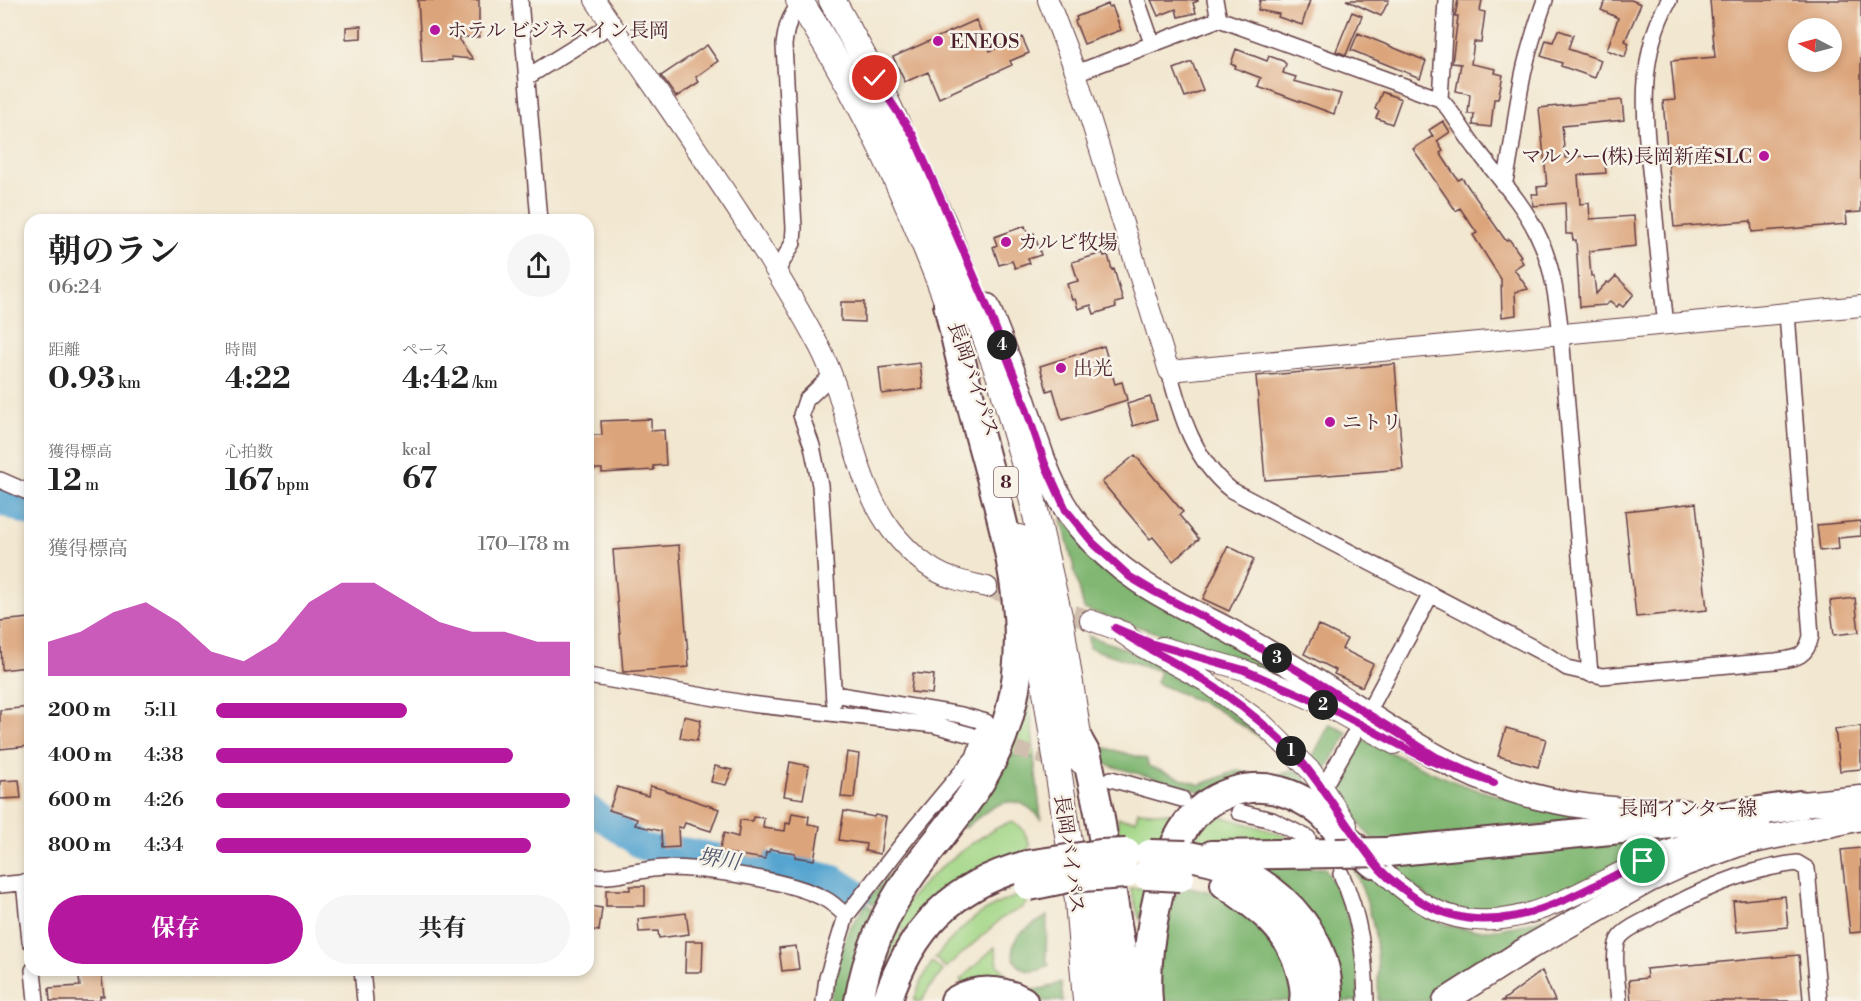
<!DOCTYPE html>
<html lang="ja">
<meta charset="utf-8">
<style>
body{margin:0;font-family:"Libre Bodoni","Noto Serif JP",serif;background:#f6f6f6;color:#222;height:100vh;display:flex;flex-direction:column;font-size:22px;white-space:nowrap}
*{box-sizing:border-box;margin:0}
p{font-size:20px;color:#767676}
.icon{flex:none;width:33px;height:33px;fill:none;stroke:currentColor;stroke-width:2;stroke-linecap:round;stroke-linejoin:round}
.map{position:relative;flex:1;overflow:hidden}
.sheet{position:absolute;left:24px;top:214px;width:570px;height:762px;display:flex;flex-direction:column;background:#fff;border-radius:18px;box-shadow:0 3px 9px #0003}
.sheet>*{flex:none}
.needle{width:39px;rotate:276deg}
.buttons{position:absolute;left:1788px;top:18px;display:grid;gap:12px}
.buttons a{display:grid;place-items:center;width:54px;height:54px;border-radius:50%;background:#fff;box-shadow:0 3px 9px #0003;font-size:30px}
.pin{position:absolute;display:grid;place-items:center;width:51px;height:51px;color:#fff;margin:-26px;border:3px solid #fff;border-radius:50%;box-shadow:0 2px 6px #0007}
.km{position:absolute;width:30px;height:30px;margin:-15px;border-radius:50%;background:#222;color:#fff;font-size:16px;line-height:30px;text-align:center}
.round{display:grid;place-items:center;flex:none;width:63px;height:63px;border-radius:32px;background:#f6f6f6}
.summary{display:flex;align-items:center;justify-content:space-between;height:102px;padding:0 24px}
h1{font-size:33px;font-weight:700;line-height:45px}
.stats{display:grid;grid-template-columns:repeat(3,1fr);gap:9px;height:102px;padding:6px 24px}
.stats div{display:grid;align-content:center}
.stats b{font-size:30px;font-weight:700}
.stats small{font-size:16px;font-weight:400}
.stats p{font-size:16px}
.chart{height:168px;padding:12px 24px}
.chart p{display:flex;justify-content:space-between}
.chart svg{width:100%;height:108px;margin-top:6px;fill:#b5179e;opacity:.7}
.action{display:flex;gap:12px;margin-top:auto;padding:12px 24px}
.action a{flex:1;height:69px;border-radius:36px;background:#b5179e;color:#fff;font-size:24px;font-weight:700;line-height:69px;text-align:center}
.action a+a{background:#f6f6f6;color:#222}
ul{padding:0 24px;list-style:none;font-size:20px}
li{display:grid;grid-template-columns:96px 72px 1fr;align-items:center;height:45px}
li i{height:15px;border-radius:8px;background:#b5179e}
.map>svg:first-child{display:block}
.green{fill:#a2d686;stroke:#767a58;stroke-width:1.5}
.forest{fill:#81b773;stroke:#666b4f;stroke-width:1.5}
.lines{fill:none;stroke-linecap:round;stroke-linejoin:round}
.river{stroke:#56a5d0;stroke-width:27}
.building{fill:#dca47a;fill-rule:evenodd}
.minor-tunnel{stroke:#d0bfaf;stroke-width:15;stroke-dasharray:15 8;stroke-linecap:butt}
.tertiary-tunnel{stroke:#d0bfaf;stroke-width:20;stroke-dasharray:20 10;stroke-linecap:butt}
.minor-casing{stroke:#633d44;stroke-width:18}
.tertiary-casing{stroke:#633d44;stroke-width:22}
.primary-casing{stroke:#633d44;stroke-width:27}
.trunk-casing{stroke:#633d44;stroke-width:28}
.motorway-casing{stroke:#633d44;stroke-width:32}
.minor{stroke:#fff;stroke-width:15}
.tertiary{stroke:#fff;stroke-width:20}
.primary{stroke:#fff;stroke-width:24}
.trunk{stroke:#fff;stroke-width:26}
.motorway{stroke:#fff;stroke-width:28}
.motorway-bridge-casing{stroke:#633d44;stroke-width:32;stroke-linecap:butt}
.motorway-bridge{stroke:#fff;stroke-width:28}
.route-casing{stroke:#fff;stroke-width:12}
.route{stroke:#b5179e;stroke-width:8}
.poi-dot{fill:#b5179e;stroke:#f7f3e8;stroke-width:2}
.labels{text-anchor:middle;stroke-width:5;stroke-linejoin:round;paint-order:stroke}
.shield{fill:#f7f3e8;stroke:#7e5f64;stroke-width:1.5}
.shield-label{font-size:18px;font-weight:bold;fill:#4a1f2b}
.poi-label{font-size:20px;fill:#4a1f2b;stroke:#f7f3e8;text-anchor:start}
.street-label{font-size:20px;fill:#4a1f2b;stroke:#f7f3e8}
.water-label{font-size:21px;font-style:italic;fill:#4f556d;stroke:#f7f3e8}
</style>
<div class="map">
<svg width="1861" height="1001" viewBox="0 0 1861 1001">
<rect width="100%" height="100%" fill="#f7f3e8"/>
<filter id="ink" filterUnits="userSpaceOnUse"><feTurbulence type="fractalNoise" baseFrequency=".0167" numOctaves="2"/><feDisplacementMap in="SourceGraphic" scale="12" xChannelSelector="R" yChannelSelector="G"/><feConvolveMatrix kernelMatrix="1 2 1 2 8 2 1 2 1" color-interpolation-filters="sRGB"/></filter>
<filter id="wash" filterUnits="userSpaceOnUse"><feTurbulence type="fractalNoise" baseFrequency=".008" numOctaves="4" result="noise"/><feDisplacementMap in="SourceGraphic" scale="24" xChannelSelector="R" yChannelSelector="G"/><feGaussianBlur stdDeviation="1.35" result="paint"/><feColorMatrix in="noise" values="0 0 0 0 0 0 0 0 0 0 0 0 0 0 0 0 0 1.4 0 .05"/><feComposite in="paint" operator="in"/></filter>
<g filter="url(#wash)">
<rect width="100%" height="100%" fill="#f2e7d0"/>
<path class="green" d="M1030 697 1034 757 1003 755 1021 706Z
M1138 811 1179 814 1154 843 1118 844V818L1136 820Z
M1212 814C1243 823 1274 830 1303 844L1188 846Z
M1010 822C1024 825 1025 834 1030 846L1023 855 905 932 893 922C900 913 905 903 913 895 934 870 980 834 1010 822Z
M1130 888H1148L1140 920Z
M1030 892V899L1023 907 1002 918 946 968 935 958C963 923 986 904 1030 892Z
M891 926 903 936 883 970 873 1001Z
M995 947 998 965 1013 983 965 985 960 980Z
M932 962 943 971 929 988 922 1001H914L920 984Z"/>
<path class="forest" d="M1062 520 1341 703 1164 635 1084 609Z
M1088 636C1157 656 1218 697 1271 744L1215 708 1156 683 1160 671 1089 648Z
M1330 724 1348 733 1323 774 1310 761Z
M1359 738C1394 753 1427 772 1463 785 1511 802 1561 808 1611 818L1375 843 1331 787Z
M1102 747 1147 759 1148 766 1200 785 1239 770C1258 778 1275 778 1294 770L1300 772 1312 790 1207 793 1104 764Z
M1003 755 1034 757 1041 819C1013 786 991 807 965 828L961 826Z
M982 762 893 878 875 906 868 900 946 808Z
M1695 831 1613 865 1546 899 1525 907 1485 914 1437 904 1394 871 1387 862Z
M1245 867 1325 868C1349 905 1361 956 1358 1001H1336Z
M1353 868H1371C1388 882 1412 906 1431 917 1488 952 1570 908 1623 884L1447 988 1428 1001H1378C1379 950 1376 915 1353 868Z
M1189 887 1229 896 1281 940 1298 1001H1156L1160 939 1167 934 1170 911 1168 908C1172 898 1179 890 1189 887Z
M866 903 873 910C859 939 854 969 847 1001H830C834 976 839 944 853 923 858 915 862 913 866 903Z
M1047 916 1046 958 1049 965C1022 984 1002 954 1019 935 1026 928 1038 922 1047 916Z
M1061 982 1063 1001H1043L1028 990C1041 990 1050 988 1061 982Z"/>
<g class="lines">
<path class="river" d="M0 501 30 513
M588 808 643 847 653 849 685 851 812 873 835 879 858 894"/>
</g>
<g id="blocks">
<path class="building" d="M418 0H479V37H457L473 59 451 57 452 60 422 62Z
M1151 0H1198V1L1193 3 1196 13 1178 17 1176 9 1158 16Z
M1260 0H1310L1302 25 1278 17 1279 14 1258 10Z
M1346 0H1389L1381 16Z
M1458 0H1482L1480 11 1485 12 1481 42H1474L1471 64 1496 69 1495 73 1503 75 1498 99H1494L1491 127 1473 125 1474 114H1468L1470 94 1456 91 1461 64 1452 63 1458 16H1455Z
M1606 0H1631L1641 4 1625 41 1629 43 1625 57 1607 50 1618 18 1601 10Z
M1710 0H1861V212L1846 213 1847 224 1752 232 1751 221 1674 227 1663 101 1675 100 1671 61 1715 57ZM1798 28H1832V62H1798Z
M1108 4 1109 7 1112 6 1121 30 1084 44 1075 21 1077 20 1076 17Z
M1352 12 1362 16 1346 55 1336 51Z
M976 20 990 51 1022 37 1029 53 1010 61 1012 65 939 98 928 72 905 82 893 57Z
M361 26V38L346 39V27Z
M1558 30 1573 35 1568 49 1601 60 1595 78 1561 66 1562 63 1541 56 1546 40 1553 42Z
M1358 33 1426 61 1420 78 1351 50Z
M707 45 718 61 696 77 699 82 676 97 661 76Z
M1236 49 1267 61 1269 56 1283 61 1286 64 1283 73 1296 77 1294 81 1341 94 1334 114 1258 86 1261 78 1235 68 1236 66 1231 64Z
M1192 62 1203 90 1185 97 1174 69Z
M1382 92 1401 99 1392 124 1376 118 1379 111 1375 109Z
M1622 100 1624 120 1562 126 1565 158 1604 154 1606 173 1578 175 1580 204 1589 203 1590 219 1634 216 1636 246 1589 251 1591 276H1594L1596 294 1607 282 1609 283 1616 276 1634 294 1623 307 1619 304 1617 307 1610 301 1606 305 1580 307 1576 240H1573L1572 234H1566L1565 203 1533 206 1532 194H1538L1537 187 1547 186 1539 108Z
M1443 121 1450 132 1437 141 1443 151 1440 153 1458 180 1462 178 1506 241 1509 239 1521 256 1519 257 1523 263 1514 269 1528 289 1515 292 1516 315 1502 317 1501 279 1473 235 1477 233 1460 208 1456 211 1413 149 1433 136 1429 130Z
M1025 226 1028 235 1034 233 1041 255 1028 259 1030 263 1015 268 1012 261 999 265 993 247 997 245 994 237Z
M1103 253 1104 256 1108 255 1112 270 1114 269 1123 301 1115 303 1116 307 1094 314 1091 305 1078 309 1075 299 1072 300 1067 284 1078 281 1072 262Z
M841 302H864V322L841 321Z
M1104 346 1115 384 1122 382 1127 400 1062 420 1053 389 1047 391 1040 366Z
M920 363 923 389 882 394 879 368Z
M1395 364 1403 469 1265 480 1256 376Z
M1150 397 1157 419 1133 426 1127 404Z
M651 419V431L664 430 666 465 653 466 654 470 602 473V469H588V435H602L601 421Z
M1135 455 1183 512 1179 515 1199 539 1173 561 1153 537 1150 539 1102 482Z
M1696 503 1707 610 1636 617 1625 511Z
M1861 521V536L1838 538 1839 549 1820 551 1817 525Z
M679 545 689 667 623 672 613 550Z
M1228 546 1254 559 1229 611 1203 599Z
M1855 598 1859 632 1834 635 1830 601Z
M30 618V665H27V667L2 670 0 621Z
M1318 625 1347 639 1342 649 1373 664 1362 687 1334 674 1336 670 1304 654Z
M913 673 934 675 932 694 911 692Z
M30 707V746L0 749V710Z
M684 716 701 720 697 741 680 738Z
M1861 726V769L1840 771 1835 729Z
M1506 728 1546 739 1538 767 1498 756Z
M847 752 859 754 854 798 841 797Z
M790 762 809 766 803 799 784 796Z
M715 766 732 770 726 785 711 782Z
M19 780 21 798 0 799V781Z
M650 786 666 790V791L719 809 711 831 685 823 683 828 678 827 679 847 662 848 661 831 635 825 637 819 609 810 617 787 648 796Z
M844 811 874 817 875 815 886 817 880 854 865 851 866 844 839 840Z
M792 813 809 816 808 824 820 826 814 860 795 857V853L770 849 769 852H766L765 859 719 852 724 833 738 837 740 820 752 821 753 817 764 818 763 828 785 831 786 823 790 824Z
M1861 848V932L1850 933 1841 850Z
M630 886H645V906H606V890H630Z
M1785 896 1788 927 1736 932 1733 901Z
M588 906 602 908 599 931 588 929Z
M686 913 689 934 659 938 658 931 639 932 638 919Z
M686 941H703L702 972H685Z
M796 946 799 969 782 971 779 948Z
M1799 955 1803 1001H1631L1629 980 1647 978 1646 969Z
M78 970H101L104 996H100V1001H50L49 988 80 986Z
M1542 971 1555 1001H1502Z"/>
</g>
</g>
<g filter="url(#ink)">
<use href="#blocks" fill-opacity="0" stroke="#633d44" stroke-width="1.5"/>
<g class="lines">
<path class="minor-tunnel" d="M994 742 1062 763"/>
<path class="tertiary-tunnel" d="M987 587 1090 620"/>
<g class="minor-casing">
<path id="minor" d="M520 0 539 220
M1137 0 1152 43
M1215 0 1219 19
M1076 73 1219 19 1440 99C1454 113 1463 132 1475 147 1496 175 1522 202 1537 233 1553 265 1557 300 1561 335L1590 674
M527 77 611 25
M1440 99 1446 0
M1504 185C1513 150 1515 115 1522 80 1527 53 1536 26 1545 0
M777 271 793 243 794 228 784 45C786 28 789 16 801 3
M1666 325C1661 282 1657 240 1653 197 1646 130 1634 62 1669 0
M1169 371C1181 416 1194 460 1231 490L1547 655 1567 668 1602 676 1776 661C1796 658 1806 658 1811 636L1787 313
M832 375 806 400 801 415 812 446 820 485 834 701
M0 480 30 493
M588 676 750 704 934 725 971 735
M834 694 961 715 986 722 974 757 914 829 846 916
M1373 703 1431 594
M1111 779 1182 799
M1327 781 1353 736
M1239 812 1272 820 1308 838
M1341 874C1360 915 1365 956 1366 1001
M588 875C614 880 640 868 666 868 705 868 791 880 825 899 833 903 840 910 846 916L827 978 824 1001
M24 882 30 941
M0 885 30 882
M33 970 36 1001
M362 970 365 1001
M1619 1001C1618 987 1611 948 1620 937 1627 928 1641 923 1651 917 1696 892 1745 869 1797 863L1807 869 1819 1001"/>
</g>
<g class="tertiary-casing">
<path id="tertiary" d="M595 0C671 114 754 225 819 346 850 405 851 477 892 531 907 550 929 571 952 578 963 582 975 584 987 587
M1048 0 1076 73 1169 371 1861 306
M1090 620 1126 633
M1115 628 1142 647 1205 681 1262 723 1312 772 1347 825
M1162 647 1244 670 1324 705 1394 744
M1366 852C1379 870 1394 883 1412 896 1491 954 1569 895 1642 862 1680 844 1720 835 1761 828"/>
</g>
<g class="primary-casing">
<path id="primary" d="M987 306C999 336 1011 366 1022 397 1037 440 1048 488 1077 524 1120 578 1168 599 1228 630 1256 645 1285 662 1312 679 1371 715 1427 758 1493 783 1553 807 1621 812 1685 812
M1783 806 1861 798
M1445 1001 1528 948 1649 880 1684 864 1739 844 1861 818"/>
</g>
<g class="trunk-casing">
<path id="trunk" d="M799 0C864 101 914 210 955 322
M832 0 875 78 947 231 1000 377 1024 462 1061 625 1082 761
M1019 538 1028 574 1078 900 1086 1001
M1096 869 1108 1001"/>
</g>
<g class="motorway-casing">
<path id="motorway" d="M1078 740 1087 756 1099 812 1125 975 1132 1001
M1387 852 1672 824 1800 805
M1186 855C1202 859 1220 861 1235 869 1287 893 1330 940 1328 1001
M1212 855 1336 853
M1225 884C1258 907 1289 928 1300 969 1303 979 1306 990 1304 1001
M859 1001C867 954 885 911 913 872 937 840 963 811 983 777 1048 667 1011 551 980 437 968 393 958 349 948 304
M887 1001C911 928 953 885 1027 865
M955 1001C977 988 1001 989 1023 1001
M1148 1001C1144 953 1158 864 1187 824 1207 796 1246 781 1280 791 1295 795 1313 805 1324 815 1331 822 1336 830 1342 836 1352 845 1363 854 1373 863"/>
</g>
<use href="#minor" class="minor"/>
<use href="#tertiary" class="tertiary"/>
<use href="#primary" class="primary"/>
<use href="#trunk" class="trunk"/>
<use href="#motorway" class="motorway"/>
<g class="motorway-bridge-casing">
<path id="motorway-bridge" d="M1336 853 1387 852
M1150 854 1186 855
M1027 865 1100 854 1126 853
M1146 875 1180 877
M1029 886 1068 878 1125 874"/>
</g>
<use href="#motorway-bridge" class="motorway-bridge"/>
</g>
</g>
<g class="lines" filter="url(#ink)">
<g class="route-casing">
<path id="route" d="M875 78 913 135 940 197 984 299 1018 385 1045 464 1066 510 1093 543 1130 577 1155 592 1238 635 1312 679 1436 757 1494 783 1428 760 1324 705 1244 670 1150 643 1115 628C1144 648 1176 662 1205 681 1234 699 1262 722 1287 746 1321 780 1344 824 1374 862 1384 876 1398 885 1411 895 1489 952 1570 897 1643 861"/>
</g>
<use href="#route" class="route"/>
</g>
<g class="poi-dot">
<circle cx="435" cy="30" r="6"/>
<circle cx="938" cy="41" r="6"/>
<circle cx="1764" cy="156" r="6"/>
<circle cx="1006" cy="242" r="6"/>
<circle cx="1061" cy="368" r="6"/>
<circle cx="1330" cy="422" r="6"/>
</g>
<g class="labels">
<rect class="shield" x="994" y="467" width="24" height="30" rx="4.5"/>
<g class="shield-label">
<text x="1006" y="488">8</text>
</g>
<g class="poi-label">
<text x="447" y="37">ホテル ビジネスイン長岡</text>
<text x="950" y="48">ENEOS</text>
<text x="1752" y="163" text-anchor="end">マルソー(株)長岡新産SLC</text>
<text x="1018" y="249">カルビ牧場</text>
<text x="1073" y="375">出光</text>
<text x="1342" y="429">ニトリ</text>
</g>
<g class="street-label">
<text transform="translate(974 379) rotate(71)" y="7">長岡バイパス</text>
<text x="1688" y="815">長岡インター線</text>
<text transform="translate(1070 854) rotate(82)" y="7">長岡バイパス</text>
</g>
<g class="water-label">
<text transform="translate(719 859) rotate(9)" y="7">堺川</text>
</g>
</g>
</svg>
<div class="buttons">
<a><svg class="needle" viewBox="-14 -14 28 28"><path d="M0-13l5 13h-10z" fill="#e53935"/><path d="M0 13l5-13h-10z" fill="#767676"/></svg></a>
</div>
<div class="pin" style="left:1643px;top:861px;background:#1e9e55"><svg class="icon" aria-label="arrive" viewBox="0 0 24 24"><path d="M6 21V4h12l-3 4 3 4H6"/></svg></div>
<div class="pin" style="left:875px;top:78px;background:#d93025"><svg class="icon" aria-label="check" viewBox="0 0 24 24"><path d="M5 12l5 5 9-10"/></svg></div>
<b class="km" style="left:1291px;top:751px">1</b>
<b class="km" style="left:1323px;top:705px">2</b>
<b class="km" style="left:1277px;top:658px">3</b>
<b class="km" style="left:1002px;top:345px">4</b>
<section class="sheet">
<div class="summary"><div><h1>朝のラン</h1><p>06:24</p></div><a class="round"><svg class="icon" aria-label="share" viewBox="0 0 24 24"><path d="M12 15V3M7 8l5-5 5 5M5 13v7h14v-7"/></svg></a></div>
<div class="stats">
<div><p>距離</p><b>0.93<small> km</small></b></div>
<div><p>時間</p><b>4:22</b></div>
<div><p>ペース</p><b>4:42<small> /km</small></b></div>
</div>
<div class="stats">
<div><p>獲得標高</p><b>12<small> m</small></b></div>
<div><p>心拍数</p><b>167<small> bpm</small></b></div>
<div><p>kcal</p><b>67</b></div>
</div>
<div class="chart"><p><span>獲得標高</span>170–178 m</p>
<svg viewBox="0 0 160 44" preserveAspectRatio="none"><path d="M0 44V30L10 26L20 18L30 14L40 22L50 34L60 38L70 30L80 14L90 6L100 6L110 14L120 22L130 26L140 26L150 30L160 30V44z"/></svg>
</div>
<ul>
<li><b>200 m</b>5:11<i style="width:54%"></i></li>
<li><b>400 m</b>4:38<i style="width:84%"></i></li>
<li><b>600 m</b>4:26<i style="width:100%"></i></li>
<li><b>800 m</b>4:34<i style="width:89%"></i></li>
</ul>
<div class="action"><a>保存</a><a>共有</a></div>
</section>
</div>
